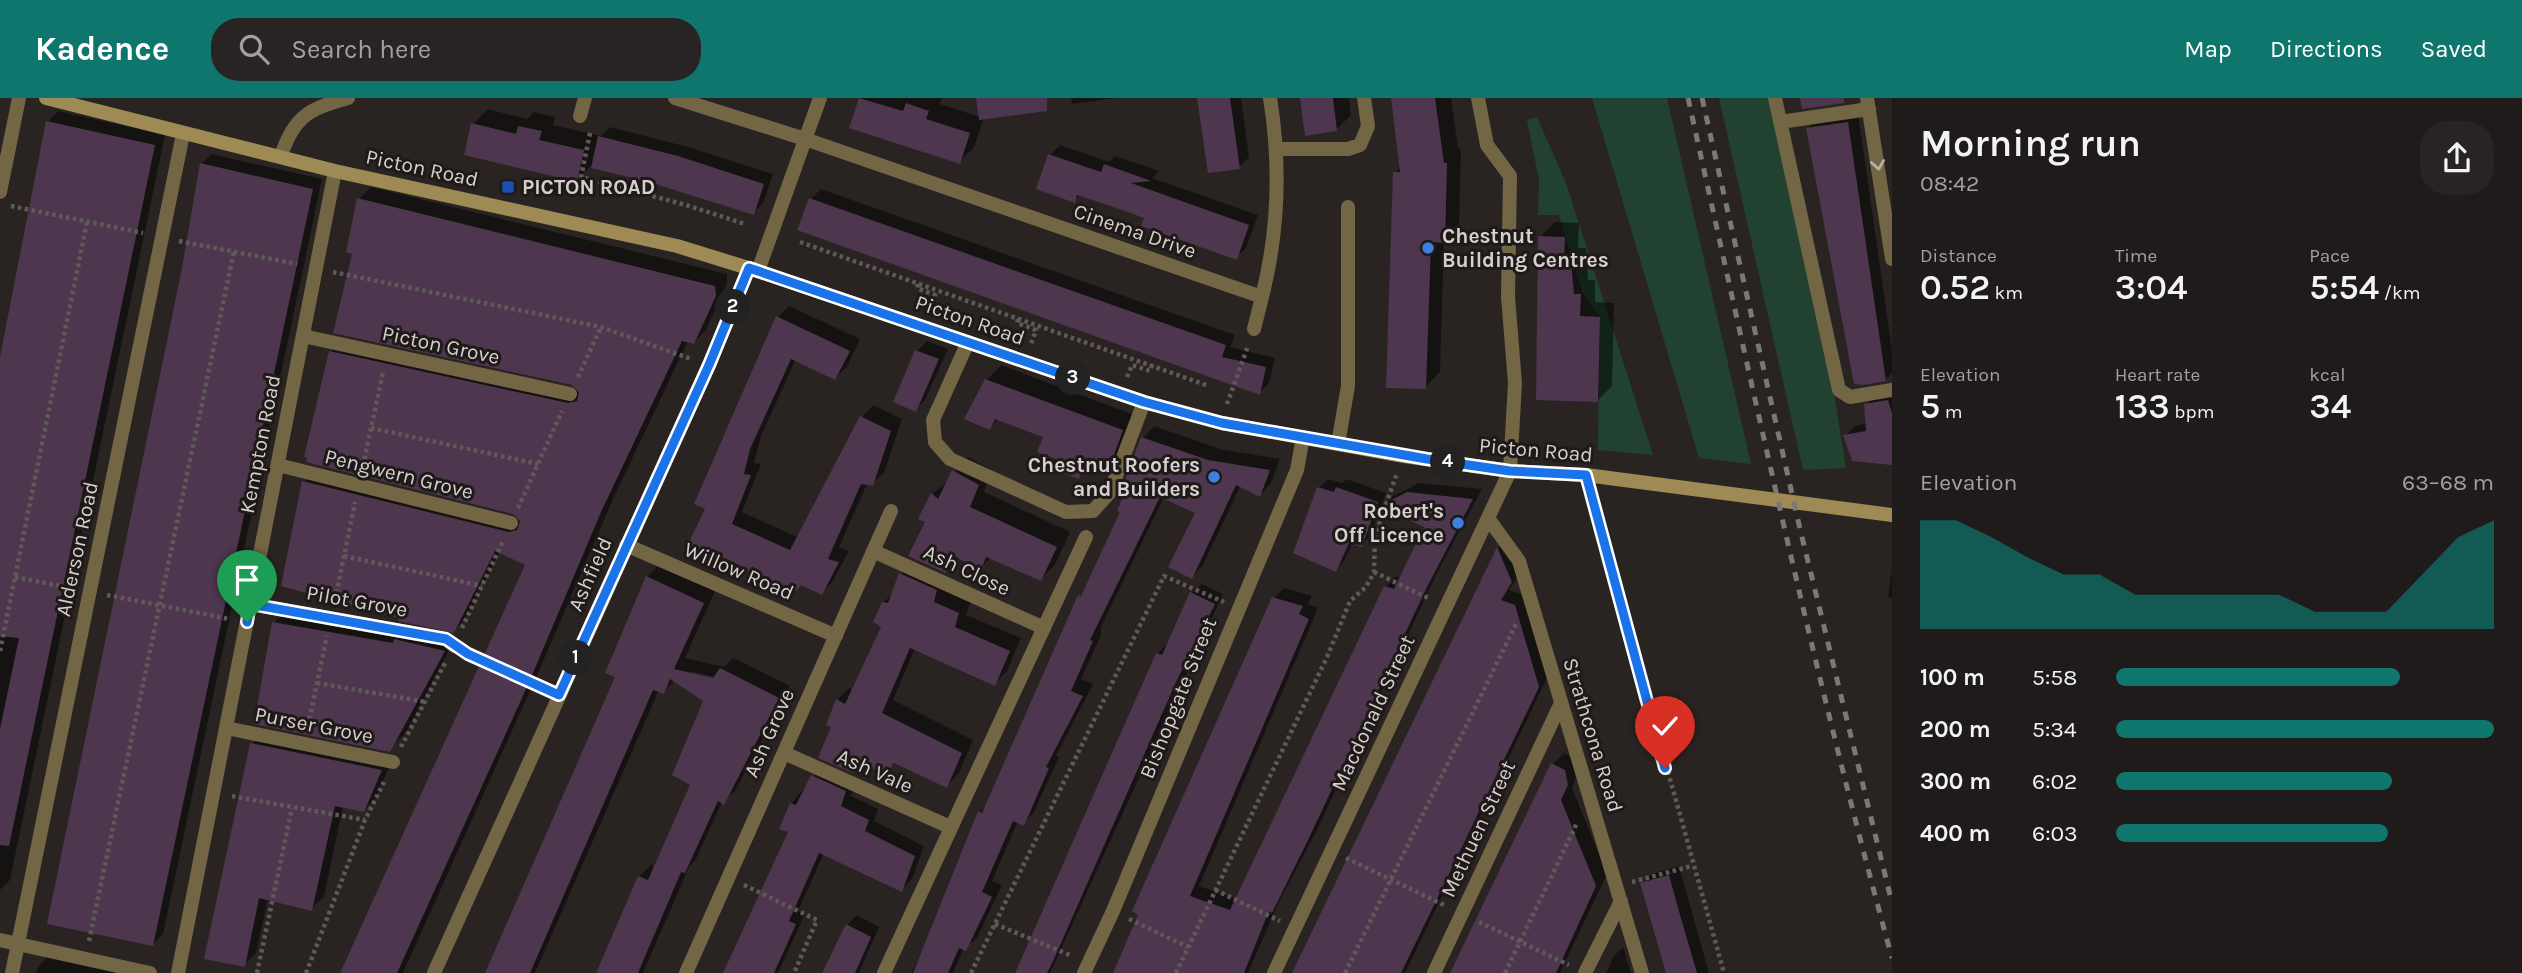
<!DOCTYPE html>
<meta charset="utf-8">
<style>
body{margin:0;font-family:Karla,sans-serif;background:#272423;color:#f1f3f6;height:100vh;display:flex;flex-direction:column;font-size:26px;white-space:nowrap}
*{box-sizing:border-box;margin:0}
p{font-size:23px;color:#a1a1a2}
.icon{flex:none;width:38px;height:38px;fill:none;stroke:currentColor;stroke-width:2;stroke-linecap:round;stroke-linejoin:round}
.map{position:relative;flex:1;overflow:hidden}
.sheet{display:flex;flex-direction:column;background:#1f1b1a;width:630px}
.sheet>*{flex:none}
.pin{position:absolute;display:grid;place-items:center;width:60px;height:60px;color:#fff;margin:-72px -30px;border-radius:50% 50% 50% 0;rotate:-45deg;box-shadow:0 0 7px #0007}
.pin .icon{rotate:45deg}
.km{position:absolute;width:35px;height:35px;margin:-18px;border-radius:50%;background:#222;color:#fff;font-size:19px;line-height:35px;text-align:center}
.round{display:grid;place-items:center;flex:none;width:74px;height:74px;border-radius:28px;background:#272423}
.head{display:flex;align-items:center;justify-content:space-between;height:119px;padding:0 28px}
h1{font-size:38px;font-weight:600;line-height:52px}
.figures{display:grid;grid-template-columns:repeat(3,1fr);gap:10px;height:119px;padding:7px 28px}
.figures div{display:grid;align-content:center}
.figures b{font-size:35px;font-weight:600}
.figures small{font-size:19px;font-weight:400}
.figures p{font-size:19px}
.chart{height:196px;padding:14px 28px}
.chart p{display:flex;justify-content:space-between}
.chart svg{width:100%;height:126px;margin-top:7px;fill:#0f766e;opacity:.7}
ul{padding:0 28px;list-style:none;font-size:23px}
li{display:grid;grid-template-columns:112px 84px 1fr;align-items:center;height:52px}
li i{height:18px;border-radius:9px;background:#0f766e}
header{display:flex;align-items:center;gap:42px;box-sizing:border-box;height:98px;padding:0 35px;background:#0f766e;color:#fff}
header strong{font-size:33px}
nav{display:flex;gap:38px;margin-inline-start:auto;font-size:24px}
.search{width:490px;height:63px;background:#272423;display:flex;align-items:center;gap:18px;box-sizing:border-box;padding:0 24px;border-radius:28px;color:#a1a1a2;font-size:26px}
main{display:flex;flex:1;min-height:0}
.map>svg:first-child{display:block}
.green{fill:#214230}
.shadow{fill:#0007;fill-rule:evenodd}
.building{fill:#4e364e}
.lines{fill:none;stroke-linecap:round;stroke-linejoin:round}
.path{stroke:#5f5a59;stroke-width:4.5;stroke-dasharray:3.5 3.5;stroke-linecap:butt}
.service{stroke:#726645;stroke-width:14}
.pedestrian{stroke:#726645;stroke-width:14}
.minor{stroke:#726645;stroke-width:14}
.secondary{stroke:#9e8a54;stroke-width:14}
.rail{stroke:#7c7876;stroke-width:5;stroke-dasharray:9 9;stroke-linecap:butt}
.oneway{stroke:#b7b0a6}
.route-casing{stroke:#fff;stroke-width:14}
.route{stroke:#1a73e8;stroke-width:9}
.transit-dot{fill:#1a4fb4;stroke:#1f1a18;stroke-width:2.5}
.shop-dot{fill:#3f7fe0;stroke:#1f1a18;stroke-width:2.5}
.labels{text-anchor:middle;stroke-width:6;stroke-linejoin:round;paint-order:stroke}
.street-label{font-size:21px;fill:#d4d0cf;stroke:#1f1a18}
.poi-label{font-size:21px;font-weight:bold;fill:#d4d0cf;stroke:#1f1a18;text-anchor:start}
</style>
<header>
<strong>Kadence</strong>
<div class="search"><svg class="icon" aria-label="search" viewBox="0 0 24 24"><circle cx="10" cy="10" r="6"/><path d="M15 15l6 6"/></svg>Search here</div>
<nav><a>Map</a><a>Directions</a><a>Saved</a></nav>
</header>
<main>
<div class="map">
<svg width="1892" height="875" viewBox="0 0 1892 875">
<rect width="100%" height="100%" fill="#292422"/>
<path class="green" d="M1592 0H1667L1751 366 1699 360Z
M1719 0H1768L1833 289 1846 370 1803 372Z
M1537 19 1566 85 1653 357 1598 352 1600 219 1582 193 1559 117H1538L1539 82 1527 22Z"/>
<path class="shadow" d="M861 0H942L940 6 980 19 978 0H1027L984 20 974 49 959 64 851 29Z
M1071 0H1117L1072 6Z
M1199 0H1241L1249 59 1239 69Z
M1302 0H1349L1351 17 1337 31Z
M1392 0H1451L1458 50 1461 51 1459 128 1444 142 1440 274 1425 289 1395 75 1401 68Z
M488 11 527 21 534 14 555 19 553 27 601 38 610 29 688 49 773 76 763 105 754 115 650 82 591 68 576 82 473 26Z
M58 13 165 37 10 782 0 792V265L48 24Z
M1858 15 1892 252V275L1885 282 1808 31 1817 21Z
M1060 47 1109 64 1115 58 1159 73 1152 80 1258 117 1246 150 1236 160 1146 119 1081 96 1074 103 1050 57Z
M211 56 322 81 163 836 153 846 202 66Z
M371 89 727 176V185L706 232 694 244 688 243 613 401 538 575 403 875H340L527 466 500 453 465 521 453 533 304 384 316 372 520 423 514 414 330 254 343 242 579 294 573 285 354 155 359 101Z
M821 91 1235 237 1230 249 1275 260 1269 285 1260 294 811 101Z
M1555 124 1579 125 1578 150H1586L1588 182H1595V204L1614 205 1612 288 1597 303 1540 139Z
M789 208 860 241 847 269 835 280 796 261 761 338 754 365 761 366 742 414 799 440 862 319 873 307 902 321 884 375 872 386H867L839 449 849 453 833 483 822 495 708 411 778 219Z
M927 243 948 251 925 302 915 312 917 253Z
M1001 267 1137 318 1121 359 1107 373 1095 362 1079 379 1059 360 1045 338 999 320 989 330 987 282Z
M1892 294V365L1845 338 1855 328 1867 325 1866 307 1876 297Z
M1154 328 1220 351 1280 361 1271 385 1260 397 1241 387 1203 467 1192 479 1197 414 1164 399 1101 529V537L1081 581 1093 586 1056 658 1059 659 1034 714 1023 726 1018 723 992 783 1002 787 977 840 964 850 953 875H911L924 851 980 714 988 706 1080 498 1086 491 1123 414 1143 340Z
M968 359 992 372 984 394 1070 434 1055 467 1040 481 991 459 981 470 959 459 945 473 927 424 920 420 932 396 948 383Z
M1328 381 1342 385 1346 381 1386 395 1370 438 1361 447 1353 444 1344 463 1335 472 1319 390Z
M1419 385 1482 391 1436 477 1318 730 1277 808 1248 875H1114L1274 500 1284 490 1312 498 1308 506 1318 510 1199 788 1237 801 1386 489 1396 478 1401 480 1426 428 1383 408 1393 398Z
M1507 441 1521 473 1509 492 1525 497 1548 578 1405 875H1294L1498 450Z
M913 464 971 503 966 517 1021 540 1007 573 995 585 915 550 893 602 973 642 959 675 947 688 896 664 886 675 863 664 857 668 833 628 837 602 849 590 854 592 883 528V505L894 494 901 476Z
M659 467 715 493 685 560 724 569 733 560 790 588 735 693 722 704 696 761 689 769 643 875H599L639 779 651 767 655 769 692 686 705 602 675 582 663 594 659 592 535 875H487L617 578 647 479ZM690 573 722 581 721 584 695 578Z
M1892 472V500L1888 499Z
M1202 486 1223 496 1050 875H1015L1157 556 1167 546 1192 495Z
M285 513 455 541 408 632 389 652 274 525Z
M264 633 393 660 376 700 364 712 343 708 324 799 311 811 268 800 256 855 244 867 252 646Z
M1564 655 1576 661 1578 674 1572 690 1607 776 1560 875H1453L1553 666Z
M823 668 856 683 851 698 878 711 874 723 924 748 912 781 901 792 824 755 798 813 805 816 778 875H725L790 733 791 706Z
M1679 768 1709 875H1667L1642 786 1652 776Z
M857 817 879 829 859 875H824L847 827Z
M1623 849 1631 875H1606L1614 858Z
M50 856 135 875H36L38 869Z"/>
<path class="building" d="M859 0 903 13 906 5 929 13 926 21 970 35 960 66 849 30Z
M976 0H1047V13L979 22Z
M1197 0H1230L1240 71 1208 75Z
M1300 0H1333L1337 33 1305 38Z
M1391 0H1435L1444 65H1447L1445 145 1431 144 1426 291 1386 290 1393 74H1400Z
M1800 0H1844V5L1802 11Z
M46 23 155 47 9 748 0 747V631L19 540 0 538V259Z
M1848 24 1886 283 1863 287 1854 286 1806 30Z
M471 25 516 36 518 28 542 33 539 42 584 52 577 84 464 57Z
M598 38 678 58 764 86 754 117 649 84 591 70Z
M1048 56 1101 74 1104 66 1151 83 1131 85 1249 127 1237 162 1141 128 1144 120 1111 108 1077 97 1075 105 1036 91Z
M200 65 313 91 153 848 47 826 182 170Z
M357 100 715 188 716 198 694 246 682 243 601 414 527 589 397 875H340L525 467 495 453 454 535 398 523V520L281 488 302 383 509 434 517 432 520 423 513 416 306 364 307 360 304 359 329 253 568 305 577 303 579 294 572 287 333 235 352 156 346 154Z
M809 100 1226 247 1222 259 1266 269 1260 297 797 132Z
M1538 138 1565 139 1564 164H1571L1574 196H1581L1580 218 1600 219 1598 304 1536 302Z
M776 218 850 253 835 282 791 261 750 351 744 376 751 377 732 426 790 452 860 318 891 333 873 388 861 386 828 461 839 464 822 497 801 487 796 493 768 483 733 464 688 446 705 411 694 406Z
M915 252 939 261 916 314 893 304Z
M985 281 1123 332 1107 376 1089 359 1079 381 1052 371 1056 361 1037 354 1043 339 995 321 990 332 964 321Z
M1888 302 1892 315V367L1852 363 1843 337 1866 333 1864 306Z
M1141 339 1208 362 1270 372 1260 399 1236 387 1192 481 1168 469 1195 415 1160 399 1090 542 1093 543 1071 593 1083 598 1046 669 1049 670 1024 728 1013 723 982 794 992 799 966 853 959 850 948 875H913L978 713 982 715 1078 497 1081 498 1120 414 1117 413 1125 394 1122 390Z
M952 372 979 387 970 409 1057 449 1041 483 986 459 981 472 954 458 946 475 908 458 925 424 918 421 931 395 938 401Z
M1317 389 1334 394 1336 389 1378 404 1362 449 1349 445 1336 474 1293 455Z
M1407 394 1473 401 1427 489 1308 742 1272 815 1269 813 1244 875H1113L1138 817 1132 813 1272 499 1303 508 1299 516 1309 521 1190 798 1230 812 1384 488 1394 491 1424 429 1380 408Z
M1497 449 1512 484 1501 502 1515 507 1539 589 1438 799 1401 875H1292Z
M899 475 937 492 934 504 959 515 955 529 1010 553 995 588 910 550 882 615 962 655 947 690 894 665 886 677 861 665 853 675 818 660 831 629 826 627 836 601 845 606 881 529 873 524 882 504 888 505Z
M646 478 704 505 674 571 713 580 720 570 779 600 724 707 718 703 685 775 681 774 638 875H596L638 778 648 782 690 687 672 677 703 603 670 581 664 596 653 592 530 875H485L615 579 605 575Z
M1190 494 1215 506 1177 582 1054 861 1047 875H1015L1156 555 1162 557Z
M272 524 393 545 394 541 445 553 390 654 254 626Z
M250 645 382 672 364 714 335 708 312 813 259 800 245 869 204 861Z
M1551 665 1565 672 1568 687 1561 702 1596 788 1556 875H1450Z
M811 677 846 693 841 708 869 722 865 733 915 758 902 794 819 755 789 823 796 826 774 875H723L788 734 779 731 790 705 796 707Z
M1669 777 1678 810 1697 875H1666L1640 785Z
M846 826 871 839 855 875H822Z"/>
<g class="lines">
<path class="path" d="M590 35 581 79 686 107 745 126
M11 108 143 135
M179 143 297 166
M800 144 1206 287
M333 174 601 229 691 261
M918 186 917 190 935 197 930 212
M1018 221 1017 225 1036 232 1031 246
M578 279 601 229
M1127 279 1132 267 1150 273 1152 267
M1227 306 1248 248
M371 330 538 366
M363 368 383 274
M1591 397 1724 875
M518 410 562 313
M344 458 482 488
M1374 474 1430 501
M15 479 71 490
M107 497 229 521
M335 502 355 404
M462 530 503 443
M0 553 87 124
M470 556 542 589
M317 585 426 604
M308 628 327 538
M401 649 446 563
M232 698 365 722
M1346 760 1446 808
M1632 784 1692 768
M744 787 817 822 794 875
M1215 792 1280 823
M1129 821 1188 849
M1479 824 1569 867
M995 826 1072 858
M89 843 234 153
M257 875 292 710
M306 875 365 722 385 682
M971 875 1164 478 1224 504
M1176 875 1327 559 1350 503 1366 489 1374 474 1375 438 1397 375
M1345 875 1517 524
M1505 875 1577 725"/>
<path class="service" d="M1478 0 1487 47 1510 78 1508 199 1515 285 1510 373
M1775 0 1839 292 1850 299 1892 292
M1780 24 1869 11
M281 58C294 18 309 11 348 0
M1338 346 1348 288V109"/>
<path class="pedestrian" d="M963 704 1086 439"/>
<path class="minor" d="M675 0 805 41 1262 199C1279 132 1281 68 1270 0
M1867 0 1892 161
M580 18 585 0
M1278 51H1348L1360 47 1368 28 1364 0
M0 94 19 0
M758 173 820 0
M1254 231 1262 199
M303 238 570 296
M968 244 933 322 935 344 950 361 1066 414 1093 413 1110 394 1144 304
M278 367 511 425
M1488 420 1519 463 1642 875
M626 447 836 538
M873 453 1044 530
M250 506 446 541 454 548
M226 630 393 664
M784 655 950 729
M0 842 150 875
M12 875 183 36
M178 875 335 73
M434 875 709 267 749 170
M686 875 891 413
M884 875 963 704
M1084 875 1113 813 1297 372 1303 339
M1274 875 1510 373
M1434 875 1561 605
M1585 875 1621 803"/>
<path class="secondary" d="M46 0 335 73 677 148 758 173 1144 304 1222 325 1404 358 1510 373 1586 377 1892 417"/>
<path class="rail" d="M1688 0C1752 288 1814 576 1892 860
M1702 0 1800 431 1892 805"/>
</g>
<defs><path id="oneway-chevron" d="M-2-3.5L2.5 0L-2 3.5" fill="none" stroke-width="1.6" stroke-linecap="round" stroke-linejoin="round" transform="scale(1.75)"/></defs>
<use class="oneway" href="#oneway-chevron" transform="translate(1878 67) rotate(81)"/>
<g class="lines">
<g class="route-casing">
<path id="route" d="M247 524 250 506 446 541 468 556 559 597 709 267 749 170 1144 304 1222 325 1427 361 1510 373 1586 377 1665 670"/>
</g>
<use href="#route" class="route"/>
</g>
<rect class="transit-dot" x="501" y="82" width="14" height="14" rx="3.5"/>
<g class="shop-dot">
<circle cx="1428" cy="150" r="7"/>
<circle cx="1214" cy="379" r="7"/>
<circle cx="1458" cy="425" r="7"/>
</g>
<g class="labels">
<g class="street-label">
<text transform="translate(422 70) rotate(12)" y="7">Picton Road</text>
<text transform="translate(1135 133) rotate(19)" y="7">Cinema Drive</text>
<text transform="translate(970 222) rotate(19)" y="7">Picton Road</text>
<text transform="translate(441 247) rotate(12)" y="7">Picton Grove</text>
<text transform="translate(260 346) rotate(-79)" y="7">Kempton Road</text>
<text transform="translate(1536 352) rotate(5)" y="7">Picton Road</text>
<text transform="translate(399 376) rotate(14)" y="7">Pengwern Grove</text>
<text transform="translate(77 451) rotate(-78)" y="7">Alderson Road</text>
<text transform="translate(967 472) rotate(25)" y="7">Ash Close</text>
<text transform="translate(739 473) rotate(23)" y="7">Willow Road</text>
<text transform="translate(590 476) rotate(-66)" y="7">Ashfield</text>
<text transform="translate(357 503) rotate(10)" y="7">Pilot Grove</text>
<text transform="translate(1178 600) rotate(-68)" y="7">Bishopgate Street</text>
<text transform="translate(1373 615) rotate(-65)" y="7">Macdonald Street</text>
<text transform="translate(314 627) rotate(11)" y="7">Purser Grove</text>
<text transform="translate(769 635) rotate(-66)" y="7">Ash Grove</text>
<text transform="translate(1593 637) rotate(73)" y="7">Strathcona Road</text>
<text transform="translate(875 673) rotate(24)" y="7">Ash Vale</text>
<text transform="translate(1478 731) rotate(-65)" y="7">Methuen Street</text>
</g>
<g class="poi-label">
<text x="522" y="96">PICTON ROAD</text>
<text x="1442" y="145">Chestnut<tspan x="1442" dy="24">Building Centres</tspan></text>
<text x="1200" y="374" text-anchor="end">Chestnut Roofers<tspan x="1200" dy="24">and Builders</tspan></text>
<text x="1444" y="420" text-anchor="end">Robert's<tspan x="1444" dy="24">Off Licence</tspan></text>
</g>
</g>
</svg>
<div class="pin" style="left:247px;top:524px;background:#1e9e55"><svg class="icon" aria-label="arrive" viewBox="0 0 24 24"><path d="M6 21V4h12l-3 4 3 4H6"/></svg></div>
<div class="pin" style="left:1665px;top:670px;background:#d93025"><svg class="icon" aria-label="check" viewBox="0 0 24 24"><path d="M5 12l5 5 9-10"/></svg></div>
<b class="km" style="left:576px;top:560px">1</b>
<b class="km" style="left:733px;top:209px">2</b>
<b class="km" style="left:1073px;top:280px">3</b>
<b class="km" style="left:1448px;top:364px">4</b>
</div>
<section class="sheet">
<div class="head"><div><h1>Morning run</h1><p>08:42</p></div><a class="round"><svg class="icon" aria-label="share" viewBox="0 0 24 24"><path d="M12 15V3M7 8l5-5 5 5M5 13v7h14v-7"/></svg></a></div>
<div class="figures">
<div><p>Distance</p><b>0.52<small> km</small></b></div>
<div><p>Time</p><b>3:04</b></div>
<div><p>Pace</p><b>5:54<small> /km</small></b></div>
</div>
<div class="figures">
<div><p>Elevation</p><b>5<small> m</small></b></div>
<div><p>Heart rate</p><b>133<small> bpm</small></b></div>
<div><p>kcal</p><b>34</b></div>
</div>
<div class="chart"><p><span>Elevation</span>63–68 m</p>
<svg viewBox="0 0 160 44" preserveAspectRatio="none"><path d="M0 44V6L10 6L20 12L30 19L40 25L50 25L60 32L70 32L80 32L90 32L100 32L110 38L120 38L130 38L140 25L150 12L160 6V44z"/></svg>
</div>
<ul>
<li><b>100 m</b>5:58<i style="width:75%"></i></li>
<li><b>200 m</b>5:34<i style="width:100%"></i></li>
<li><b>300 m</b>6:02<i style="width:73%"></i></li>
<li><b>400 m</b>6:03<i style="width:72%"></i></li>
</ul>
</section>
</main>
